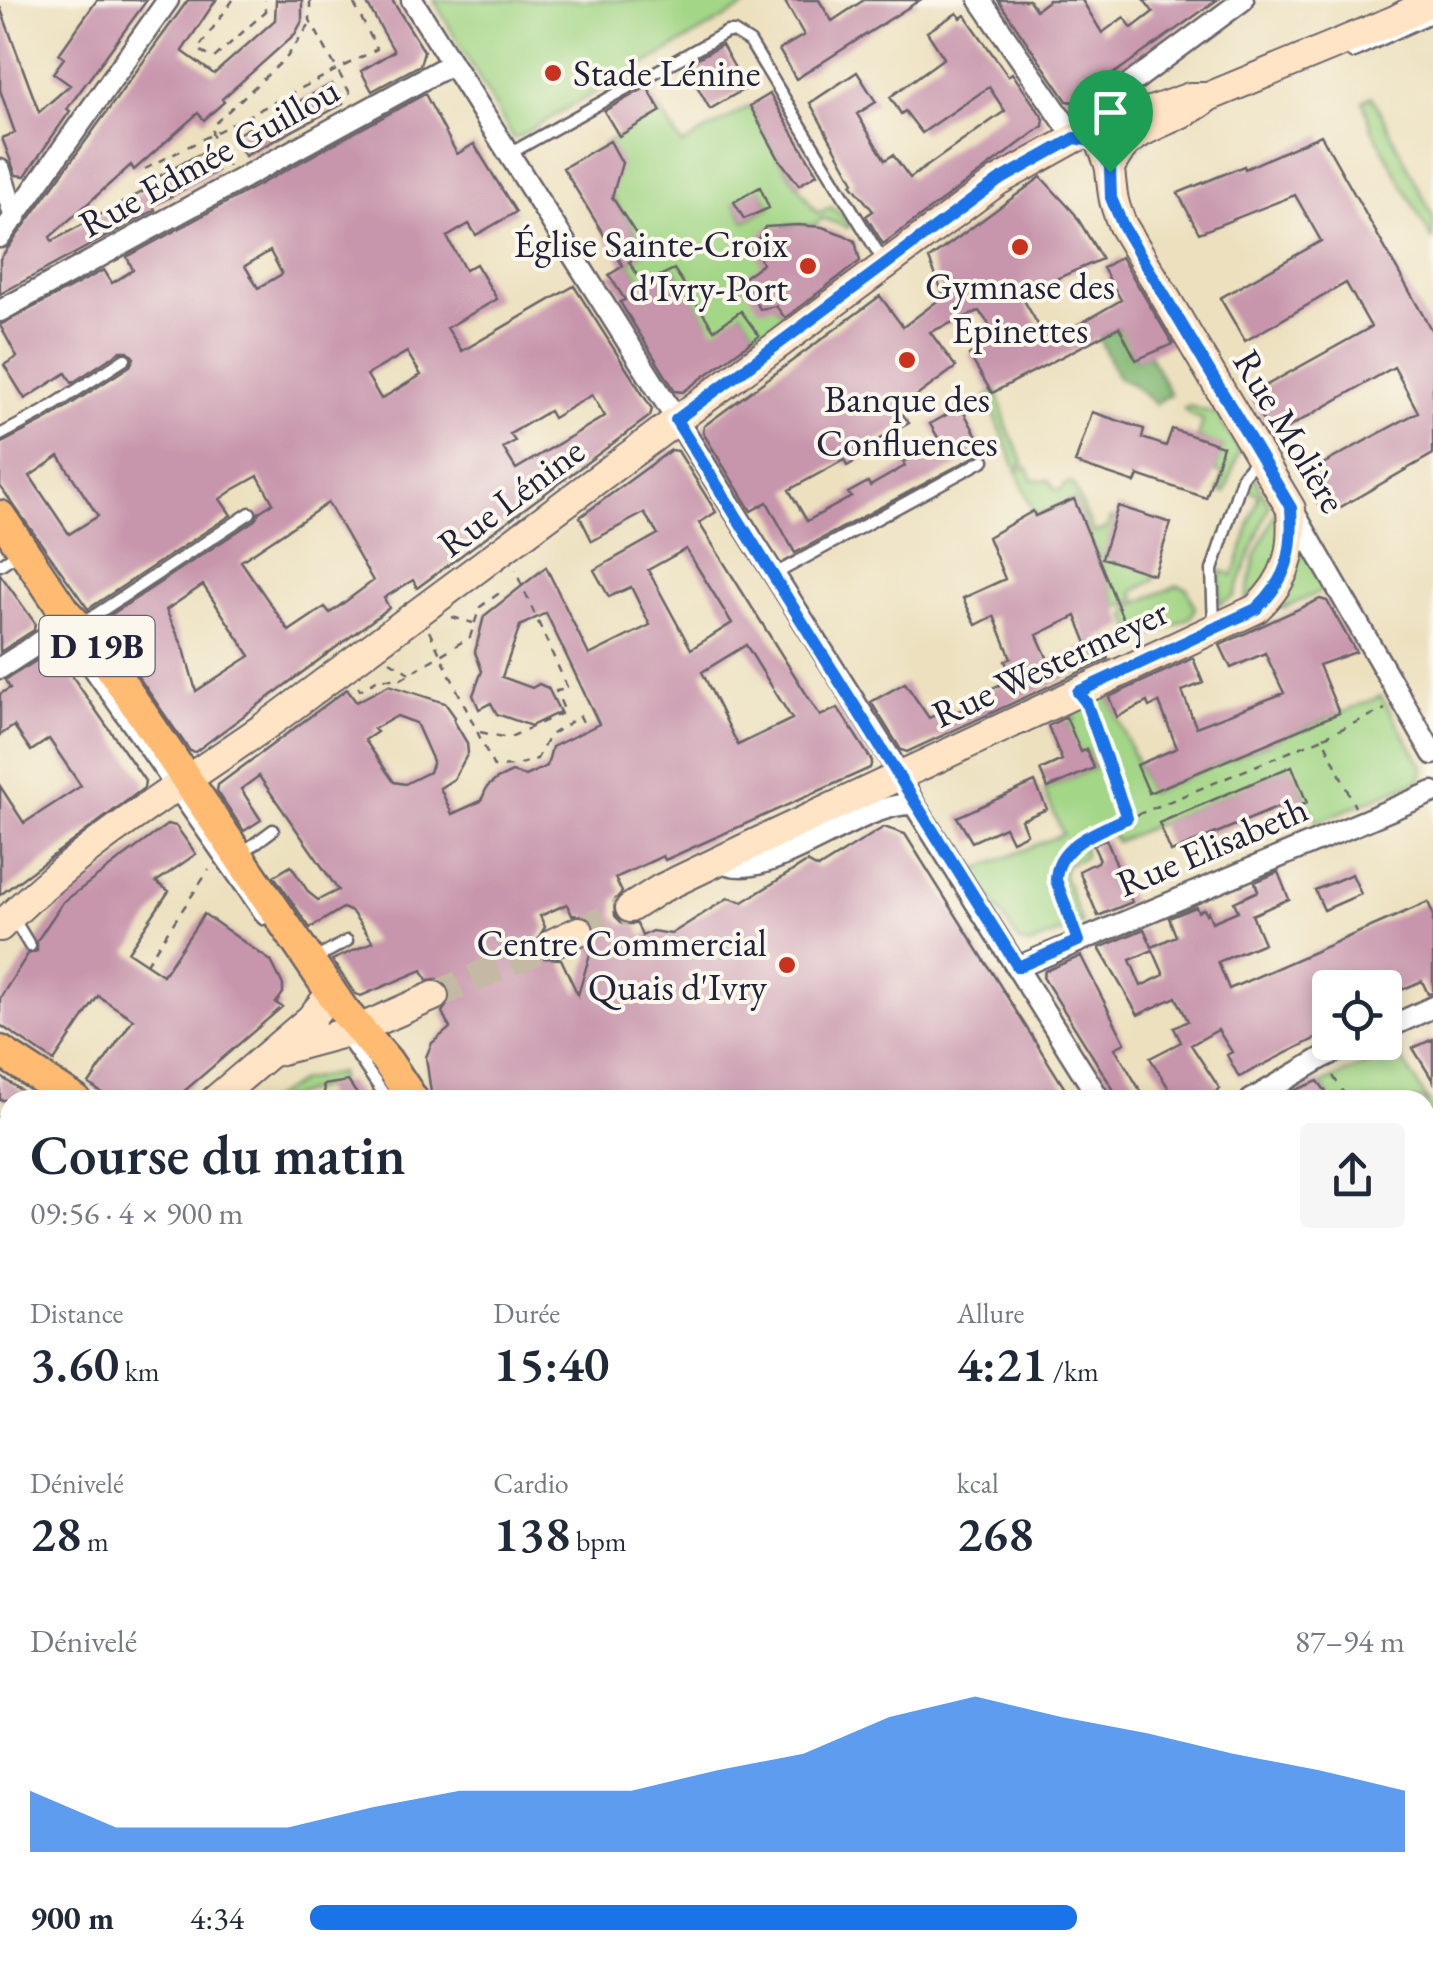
<!DOCTYPE html>
<html lang="fr">
<meta charset="utf-8">
<style>
body{margin:0;font-family:"EB Garamond",serif;background:#f6f6f7;color:#1f2937;height:100vh;display:flex;flex-direction:column;font-size:38px;white-space:nowrap}
*{box-sizing:border-box;margin:0}
p{font-size:32px;color:#747a83}
.icon{flex:none;width:55px;height:55px;fill:none;stroke:currentColor;stroke-width:2;stroke-linecap:round;stroke-linejoin:round}
.map{position:relative;flex:1;overflow:hidden}
.side{position:absolute;left:0px;top:1090px;width:1435px;height:885px;display:flex;flex-direction:column;background:#fff;border-radius:30px 30px 0 0;box-shadow:0 5px 15px #0003}
.side>*{flex:none}
.controls{position:absolute;left:1312px;top:970px;display:grid;gap:20px}
.controls a{display:grid;place-items:center;width:90px;height:90px;border-radius:10px;background:#fff;box-shadow:0 5px 15px #0003;font-size:50px}
.pin{position:absolute;display:grid;place-items:center;width:85px;height:85px;color:#fff;margin:-102px -42px;border-radius:50% 50% 50% 0;rotate:-45deg;box-shadow:0 0 10px #0007}
.pin .icon{rotate:45deg}
.round{display:grid;place-items:center;flex:none;width:105px;height:105px;border-radius:10px;background:#f6f6f7}
.overview{display:flex;align-items:center;justify-content:space-between;height:170px;padding:0 30px}
h1{font-size:55px;font-weight:600;line-height:75px}
.stats{display:grid;grid-template-columns:repeat(3,1fr);gap:15px;height:170px;padding:10px 30px}
.stats div{display:grid;align-content:center}
.stats b{font-size:50px;font-weight:600}
.stats small{font-size:28px;font-weight:400}
.stats p{font-size:28px}
.chart{height:280px;padding:20px 30px}
.chart p{display:flex;justify-content:space-between}
.chart svg{width:100%;height:180px;margin-top:10px;fill:#1a73e8;opacity:.7}
ul{padding:0 30px;list-style:none;font-size:32px}
li{display:grid;grid-template-columns:160px 120px 1fr;align-items:center;height:75px}
li i{height:25px;border-radius:12px;background:#1a73e8}
.map>svg:first-child{display:block}
.green{fill:#a3d686;stroke:#627c60;stroke-width:2.5;fill-rule:evenodd}
.forest{fill:#82b773;stroke:#526c57;stroke-width:2.5}
.water{fill:#4ebcc5;stroke:#386f80;stroke-width:2.5}
.building{fill:#c795ac;fill-rule:evenodd}
.lines{fill:none;stroke-linecap:round;stroke-linejoin:round}
.secondary-tunnel{stroke:#c4baa4;stroke-width:28;stroke-dasharray:28 14;stroke-linecap:butt}
.service-casing{stroke:#696469;stroke-width:15}
.minor-casing{stroke:#696469;stroke-width:25}
.secondary-casing{stroke:#696469;stroke-width:32}
.primary-casing{stroke:#696469;stroke-width:35}
.motorway-casing{stroke:#696469;stroke-width:40}
.path{stroke:#696469;stroke-width:2.5;stroke-dasharray:8 8;stroke-linecap:butt}
.service{stroke:#fff;stroke-width:10}
.minor{stroke:#fff;stroke-width:20}
.secondary{stroke:#ffe4c6;stroke-width:28}
.primary{stroke:#ffbb71;stroke-width:30}
.motorway{stroke:#ffbb71;stroke-width:35}
.route-casing{stroke:#fff;stroke-width:20}
.route{stroke:#1a73e8;stroke-width:12}
.poi-dot{fill:#c8321e;stroke:#fbf7ec;stroke-width:4}
.labels{text-anchor:middle;stroke-width:8;stroke-linejoin:round;paint-order:stroke}
.shield{fill:#fbf7ec;stroke:#636270;stroke-width:2.5}
.shield-label{font-size:35px;font-weight:bold;fill:#22223b}
.poi-label{font-size:38px;fill:#22223b;stroke:#fbf7ec;text-anchor:end}
.street-label{font-size:38px;fill:#22223b;stroke:#fbf7ec}
</style>
<div class="map">
<svg width="1433" height="1975" viewBox="0 0 1433 1975">
<rect width="100%" height="100%" fill="#fbf7ec"/>
<filter id="ink" filterUnits="userSpaceOnUse"><feTurbulence type="fractalNoise" baseFrequency=".01" numOctaves="2"/><feDisplacementMap in="SourceGraphic" scale="20" xChannelSelector="R" yChannelSelector="G"/><feConvolveMatrix kernelMatrix="1 2 1 2 8 2 1 2 1" color-interpolation-filters="sRGB"/></filter>
<filter id="wash" filterUnits="userSpaceOnUse"><feTurbulence type="fractalNoise" baseFrequency=".0048" numOctaves="4" result="noise"/><feDisplacementMap in="SourceGraphic" scale="40" xChannelSelector="R" yChannelSelector="G"/><feGaussianBlur stdDeviation="2.25" result="paint"/><feColorMatrix in="noise" values="0 0 0 0 0 0 0 0 0 0 0 0 0 0 0 0 0 1.4 0 .05"/><feComposite in="paint" operator="in"/></filter>
<g filter="url(#wash)">
<rect width="100%" height="100%" fill="#ece0be"/>
<path class="green" d="M434 0H742L746 6 514 139Z
M1372 96 1433 216V241L1372 129 1363 101Z
M750 106 779 159 817 213 832 207 850 224 848 228 822 218 816 225H788L756 243 776 306 786 319 759 336 741 312 697 351 708 322 674 269 659 278 656 275 643 284 629 262 647 250 602 181 609 153 604 144 661 111 682 145ZM760 188 770 207 745 221 734 203Z
M997 391 1007 427 1024 464 1016 469 987 396Z
M1188 406 1217 414 1239 452 1225 493 1218 491 1224 474 1215 471 1223 446 1198 438 1203 420 1190 415 1184 409Z
M1027 467 1033 480H1049L1055 490H1061L1067 483 1073 484 1094 533 1107 528 1110 518 1114 519 1154 575V580L1133 592 1136 599 1118 607 1074 499 1035 516 1017 472Z
M1251 477 1255 478 1269 505 1234 596 1219 604 1221 571 1234 575 1259 494 1247 489Z
M1277 508C1290 553 1277 572 1245 602L1255 557Z
M1303 548 1327 589 1282 609V598Z
M1178 585 1187 588 1195 608 1191 617 1143 639 1135 636 1127 616 1130 606Z
M1108 694 1149 793 1381 696 1424 768 1420 780 1317 822 1291 767 1116 842 1110 831 1083 845 1085 857 1066 864 1063 873 1082 924 1029 945 1019 942 973 871 1063 834 1044 790 1094 768 1086 750 1077 754 1069 723 1075 720 1071 711Z
M1396 1050 1433 1109V1167L1425 1172V1100H1332L1322 1084Z
M339 1073V1084C314 1086 294 1100 269 1100L301 1081Z"/>
<path class="forest" d="M1134 320 1130 348 1136 360 1149 354 1170 394 1155 404 1132 384 1118 378 1099 338Z"/>
<path class="water" d="M0 1210 10 1216V1631L0 1624Z
M404 1965H853L862 1975H414Z"/>
<g id="blocks">
<path class="building" d="M97 0H147L67 109 70 111 25 176 16 175 2 138 15 133 0 90V7L39 112 70 85 53 73 64 58 59 54Z
M188 0H216L182 51 214 74 275 20 276 0H302V21L295 34 222 99 224 102 204 120 198 113 134 170 131 165 50 237 52 241 144 191 142 186 197 155 206 151 217 171 153 206 155 210 0 294V259Z
M365 0H392L424 51 420 65 372 91 361 71 394 51Z
M784 0H819L832 21 864 0H920L796 79 779 50 804 35Z
M998 0H1029L1036 10 1049 0H1082L1102 33 1124 17 1132 28 1153 12 1144 0H1217L1074 102 1067 101Z
M957 13 961 18 965 15 1008 76 1012 73 1044 119 1043 126 883 244 866 216 873 211 851 184 854 182 810 103 857 72 876 102 857 114 885 160 893 155 910 178 1005 111 989 87 922 133 905 111 901 114 890 97 944 58 927 32Z
M722 45 746 88 710 109 685 65Z
M332 84 343 104 245 156 234 136Z
M647 87 661 111 619 136 604 111Z
M425 94 457 154 474 144 516 212 476 235 469 224 447 237 465 270 476 264 497 299 447 328 462 351 574 286 652 409 650 416 417 588 413 580 384 598 389 608 195 752 190 751 100 622 255 520 259 512 273 503 258 476 233 490 220 499 231 515 88 609 0 486V444L48 419 130 366 134 358 128 351H121L72 383 66 373 25 399 4 365 17 357 0 325 104 270 112 283 133 270 127 257ZM270 251 282 274 258 288 245 266ZM407 352 421 375 381 399 367 375ZM592 395 605 416 516 469 503 448 515 441 510 434 549 411 553 418ZM59 456 98 516 69 534 30 476ZM328 503 373 581 330 613 325 607 289 631 241 561ZM203 585 250 656 196 691 184 649 166 610Z
M770 94 817 174 799 185 779 159 750 106Z
M1321 135 1433 333V454L1325 516 1301 476 1418 412 1394 367 1272 437 1249 395 1371 327 1346 283 1245 341 1220 298 1321 241 1295 195 1199 233 1178 193 1244 166 1245 169Z
M610 141 622 163 612 197 647 251 629 262 643 284 674 269 714 330 741 311 759 336 683 392 675 391 620 302 625 300 609 275 623 266 563 168Z
M1041 177 1075 214 1102 259 1058 278 1060 282 1022 297 1048 342 1121 300 1103 268 1121 257 1173 344 1136 360 1119 327 992 393 969 355 998 336 979 311 930 332 956 367 899 409 909 423 873 443 876 449 847 466 844 460 789 490 807 521 851 497 848 493 868 482 870 486 905 466 903 462 940 441 930 424 961 407 985 451 795 553 767 502 751 511 703 433 704 426 880 296 903 327 944 296 929 259Z
M760 187 769 208 744 219 734 202Z
M798 225 822 227 844 235 855 241 860 261 785 318 776 306 760 309 739 281 762 264 755 244 765 227Z
M1092 412 1144 429 1142 438 1166 446 1172 429 1223 446 1206 498 1138 475 1135 483 1075 463Z
M671 450 678 451 716 512 699 523 820 716 838 708 872 761 870 768 665 860 663 856 615 878 622 892 614 901 615 916 623 924H637L642 936 652 931 671 934 728 898 743 902 807 862 818 868 884 827 905 834 1072 1100H432L426 1057 432 1043 450 1028 442 1012 451 999 450 988 437 979 427 980 422 970 361 996 355 994 332 960 373 942 352 912 343 908 310 928 274 876 291 866 309 893 318 900 338 890 314 855 259 776 241 789 261 820 244 831 217 791 218 785 347 689 356 702 389 685 445 703 455 717 454 721 467 743 468 753 454 779 440 788 452 814 481 801 487 787 497 779 512 772 525 776 547 766 552 747 599 724 546 613 520 626 502 677 532 688 539 684 548 688 560 712 531 726 497 714 491 703 479 709 473 695 482 671 475 652 484 616 546 567 589 655 650 625 631 587 609 597 594 570 658 534 644 513 592 541 580 517ZM686 549 732 623 691 649 648 570ZM746 645 792 719 738 745 702 672ZM397 716 416 723 433 761 429 772 405 784 394 782 365 740 377 732 374 729ZM567 904 572 915 590 917 596 932 587 947 590 954 578 995 561 959 544 958 536 942 545 927 540 916Z
M1074 499 1126 626 1099 638 1108 659 907 752 901 750 871 702 905 683 929 718 951 708 954 713 980 701 978 695 1010 680 1008 676 1011 675 1005 661 1011 658 994 616 976 625 963 598 1005 579 988 537 1033 511 1035 516ZM1076 616 1088 646 1049 662 1037 635Z
M1118 506 1171 523 1154 575 1102 558Z
M0 574 35 623 34 630 0 652Z
M1320 599 1327 601 1356 652 1319 665 1339 713 1149 793 1137 765 1177 748 1159 702 1149 707 1147 702 1117 717 1109 697 1193 658 1203 683 1182 691 1196 727 1284 693 1265 653 1231 668 1220 645Z
M54 650 145 781 144 788 0 895V786L24 823 81 786 49 739 31 751 14 726 0 735V694L10 688 5 680Z
M1066 717 1081 752 1086 749 1094 768 1048 788 1040 770 1062 760 1048 726Z
M1292 766 1307 803 1284 813 1281 806 1171 852 1159 823Z
M1035 782 1047 809 1021 820 1027 834 1012 841 1005 827 972 842 957 817Z
M168 824 176 826 196 854 156 882 169 891 128 952 163 975 204 914 271 961 283 985V993L276 1003 282 1007 174 1100H112L89 1084 133 1019 98 996 54 1061 0 1025V998L28 954 37 951V941L63 902Z
M1106 839 1132 902 1098 916 1079 871 1097 862 1099 858 1093 845Z
M1278 872 1289 899 1252 915 1264 943 1218 962 1229 989 1428 902 1433 914V993L1428 994 1422 981 1385 997V988H1330V1031L1239 1077 1227 1055 1232 1052 1218 1030 1191 1045 1220 1089 1203 1100H1176L1150 1058 1181 1042 1174 1028 1188 1021 1176 997 1138 1015 1099 948 1144 929 1152 947 1176 936 1169 918 1196 907 1198 912 1204 909 1206 914 1208 912 1212 922 1238 911 1234 902 1258 891 1255 882ZM1153 950 1164 975 1141 986 1130 960Z
M1352 874 1361 894 1324 910 1315 890Z
M1081 956 1125 1043 1115 1048 1146 1100H1120L1043 977 1045 971Z
M1433 1039V1081L1413 1048Z
M0 1076 35 1100H0Z
M348 1081 361 1100H326L323 1085Z
M1318 1081 1332 1100H1278L1293 1091Z"/>
</g>
</g>
<g filter="url(#ink)">
<use href="#blocks" fill-opacity="0" stroke="#696469" stroke-width="2.5"/>
<g class="lines">
<path class="secondary-tunnel" d="M579 931 630 908
M434 996 553 943"/>
<g class="service-casing">
<path id="service" d="M1352 53 1433 16
M509 154 727 32H734L750 42 885 264
M0 435 43 412 125 359
M0 565 20 552
M775 574 984 460
M80 625 250 513
M1214 627 1212 570 1243 475 1257 459
M61 630 263 919
M242 853 273 830
M12 916 30 946
M313 960 347 941
M345 1038 388 1100
M925 1965 934 1975
M1053 1965 1061 1975"/>
</g>
<g class="minor-casing">
<path id="minor" d="M412 0 890 758 914 804 1100 1100
M980 0 1075 138
M1099 130 1107 103 1119 92 1243 0
M0 170 15 218
M0 237 168 0
M0 311 451 64
M1292 509 1433 754
M0 668 73 621
M721 861C764 888 859 801 914 804
M1018 967 1433 792
M1385 1029 1433 1007
M1251 1100 1322 1058 1355 1042
M1425 1614 1433 1627
M0 1657 10 1663
M95 1965 106 1975
M377 1965 388 1975
M1073 1965 1081 1975"/>
</g>
<g class="secondary-casing">
<path id="secondary" d="M1110 167C1114 161 1118 153 1123 147 1142 125 1184 118 1208 97L1395 20 1432 0
M630 908 660 889 760 841 1256 609C1288 579 1294 551 1291 509L1123 226C1112 201 1113 195 1110 170 1108 155 1098 145 1099 130
M0 927C81 844 184 784 278 717L998 181 1075 138 1190 97H1208
M553 943 579 931
M270 1053 359 1029 434 996
M215 1100 310 1019 331 993
M0 1447 10 1429
M0 1823 10 1830
M1425 1846 1433 1841
M0 1868 10 1876
M114 1965 139 1975
M182 1965 194 1975
M1215 1975 1231 1965"/>
</g>
<g class="primary-casing">
<path id="primary" d="M0 516 64 611 94 643 343 1010 387 1061 413 1100
M0 1051 75 1100
M0 1133 10 1139
M1031 1965 1039 1975"/>
</g>
<g class="motorway-casing">
<path id="motorway" d="M0 1704 10 1711
M0 1763 10 1770
M246 1965 257 1975
M316 1965 326 1975"/>
</g>
<path class="path" d="M233 0 198 49 213 59 265 12V0
M310 0V20L351 95
M228 166 212 134 213 125 287 57 311 22
M145 169 377 49 352 0
M452 617 473 623
M429 631 494 767 514 766 537 759 549 736 580 716 587 730
M390 661 409 673
M358 686 360 690 378 679H401L470 637 480 607 498 594 496 586
M1089 711 1127 816
M480 732 508 738 565 712 556 691 568 689 515 570
M1324 737 1385 709
M1072 926 1056 880V869L1081 838 1323 738 1355 807
M146 964 209 870
M1333 1076 1348 1100
M0 1173 10 1179
M1425 1225 1433 1238
M5 1234 10 1226
M1250 1974 1265 1965"/>
<use href="#service" class="service"/>
<use href="#minor" class="minor"/>
<use href="#secondary" class="secondary"/>
<use href="#primary" class="primary"/>
<use href="#motorway" class="motorway"/>
</g>
</g>
<g class="lines" filter="url(#ink)">
<g class="route-casing">
<path id="route" d="M1075 138 1098 142 1110 167 1111 198 1123 226 1291 508C1294 551 1288 579 1256 609L1078 692 1086 702 1127 818C1100 830 1056 845 1056 880L1078 941 1018 967 676 420 998 181Z"/>
</g>
<use href="#route" class="route"/>
</g>
<g class="poi-dot">
<circle cx="553" cy="73" r="10"/>
<circle cx="1020" cy="247" r="10"/>
<circle cx="808" cy="266" r="10"/>
<circle cx="907" cy="360" r="10"/>
<circle cx="787" cy="965" r="10"/>
</g>
<g class="labels">
<rect class="shield" x="39.5" y="616" width="115" height="60" rx="8"/>
<g class="shield-label">
<text x="97" y="658">D 19B</text>
</g>
<g class="poi-label">
<text x="573" y="86" text-anchor="start">Stade Lénine</text>
<text x="788" y="257">Église Sainte-Croix<tspan x="788" dy="44">d'Ivry-Port</tspan></text>
<text x="1020" y="299" text-anchor="middle">Gymnase des<tspan x="1020" dy="44">Epinettes</tspan></text>
<text x="907" y="412" text-anchor="middle">Banque des<tspan x="907" dy="44">Confluences</tspan></text>
<text x="767" y="956">Centre Commercial<tspan x="767" dy="44">Quais d'Ivry</tspan></text>
</g>
<g class="street-label">
<text transform="translate(209 157) rotate(-29)" y="13">Rue Edmée Guillou</text>
<text transform="translate(1290 431) rotate(59)" y="13">Rue Molière</text>
<text transform="translate(511 497) rotate(-37)" y="13">Rue Lénine</text>
<text transform="translate(1050 663) rotate(-25)" y="13">Rue Westermeyer</text>
<text transform="translate(1212 846) rotate(-23)" y="13">Rue Elisabeth</text>
</g>
</g>
</svg>
<div class="controls">
<a><svg class="icon" aria-label="locate" viewBox="0 0 24 24"><circle cx="12" cy="12" r="6"/><path d="M12 2v4M12 18v4M2 12h4M18 12h4"/></svg></a>
</div>
<div class="pin" style="left:1110px;top:172px;background:#1e9e55"><svg class="icon" aria-label="arrive" viewBox="0 0 24 24"><path d="M6 21V4h12l-3 4 3 4H6"/></svg></div>
<section class="side">
<div class="overview"><div><h1>Course du matin</h1><p>09:56 · 4 × 900 m</p></div><a class="round"><svg class="icon" aria-label="share" viewBox="0 0 24 24"><path d="M12 15V3M7 8l5-5 5 5M5 13v7h14v-7"/></svg></a></div>
<div class="stats">
<div><p>Distance</p><b>3.60<small> km</small></b></div>
<div><p>Durée</p><b>15:40</b></div>
<div><p>Allure</p><b>4:21<small> /km</small></b></div>
</div>
<div class="stats">
<div><p>Dénivelé</p><b>28<small> m</small></b></div>
<div><p>Cardio</p><b>138<small> bpm</small></b></div>
<div><p>kcal</p><b>268</b></div>
</div>
<div class="chart"><p><span>Dénivelé</span>87–94 m</p>
<svg viewBox="0 0 160 44" preserveAspectRatio="none"><path d="M0 44V29L10 38L20 38L30 38L40 33L50 29L60 29L70 29L80 24L90 20L100 11L110 6L120 11L130 15L140 20L150 24L160 29V44z"/></svg>
</div>
<ul>
<li><b>900 m</b>4:34<i style="width:70%"></i></li>
</ul>
</section>
</div>
